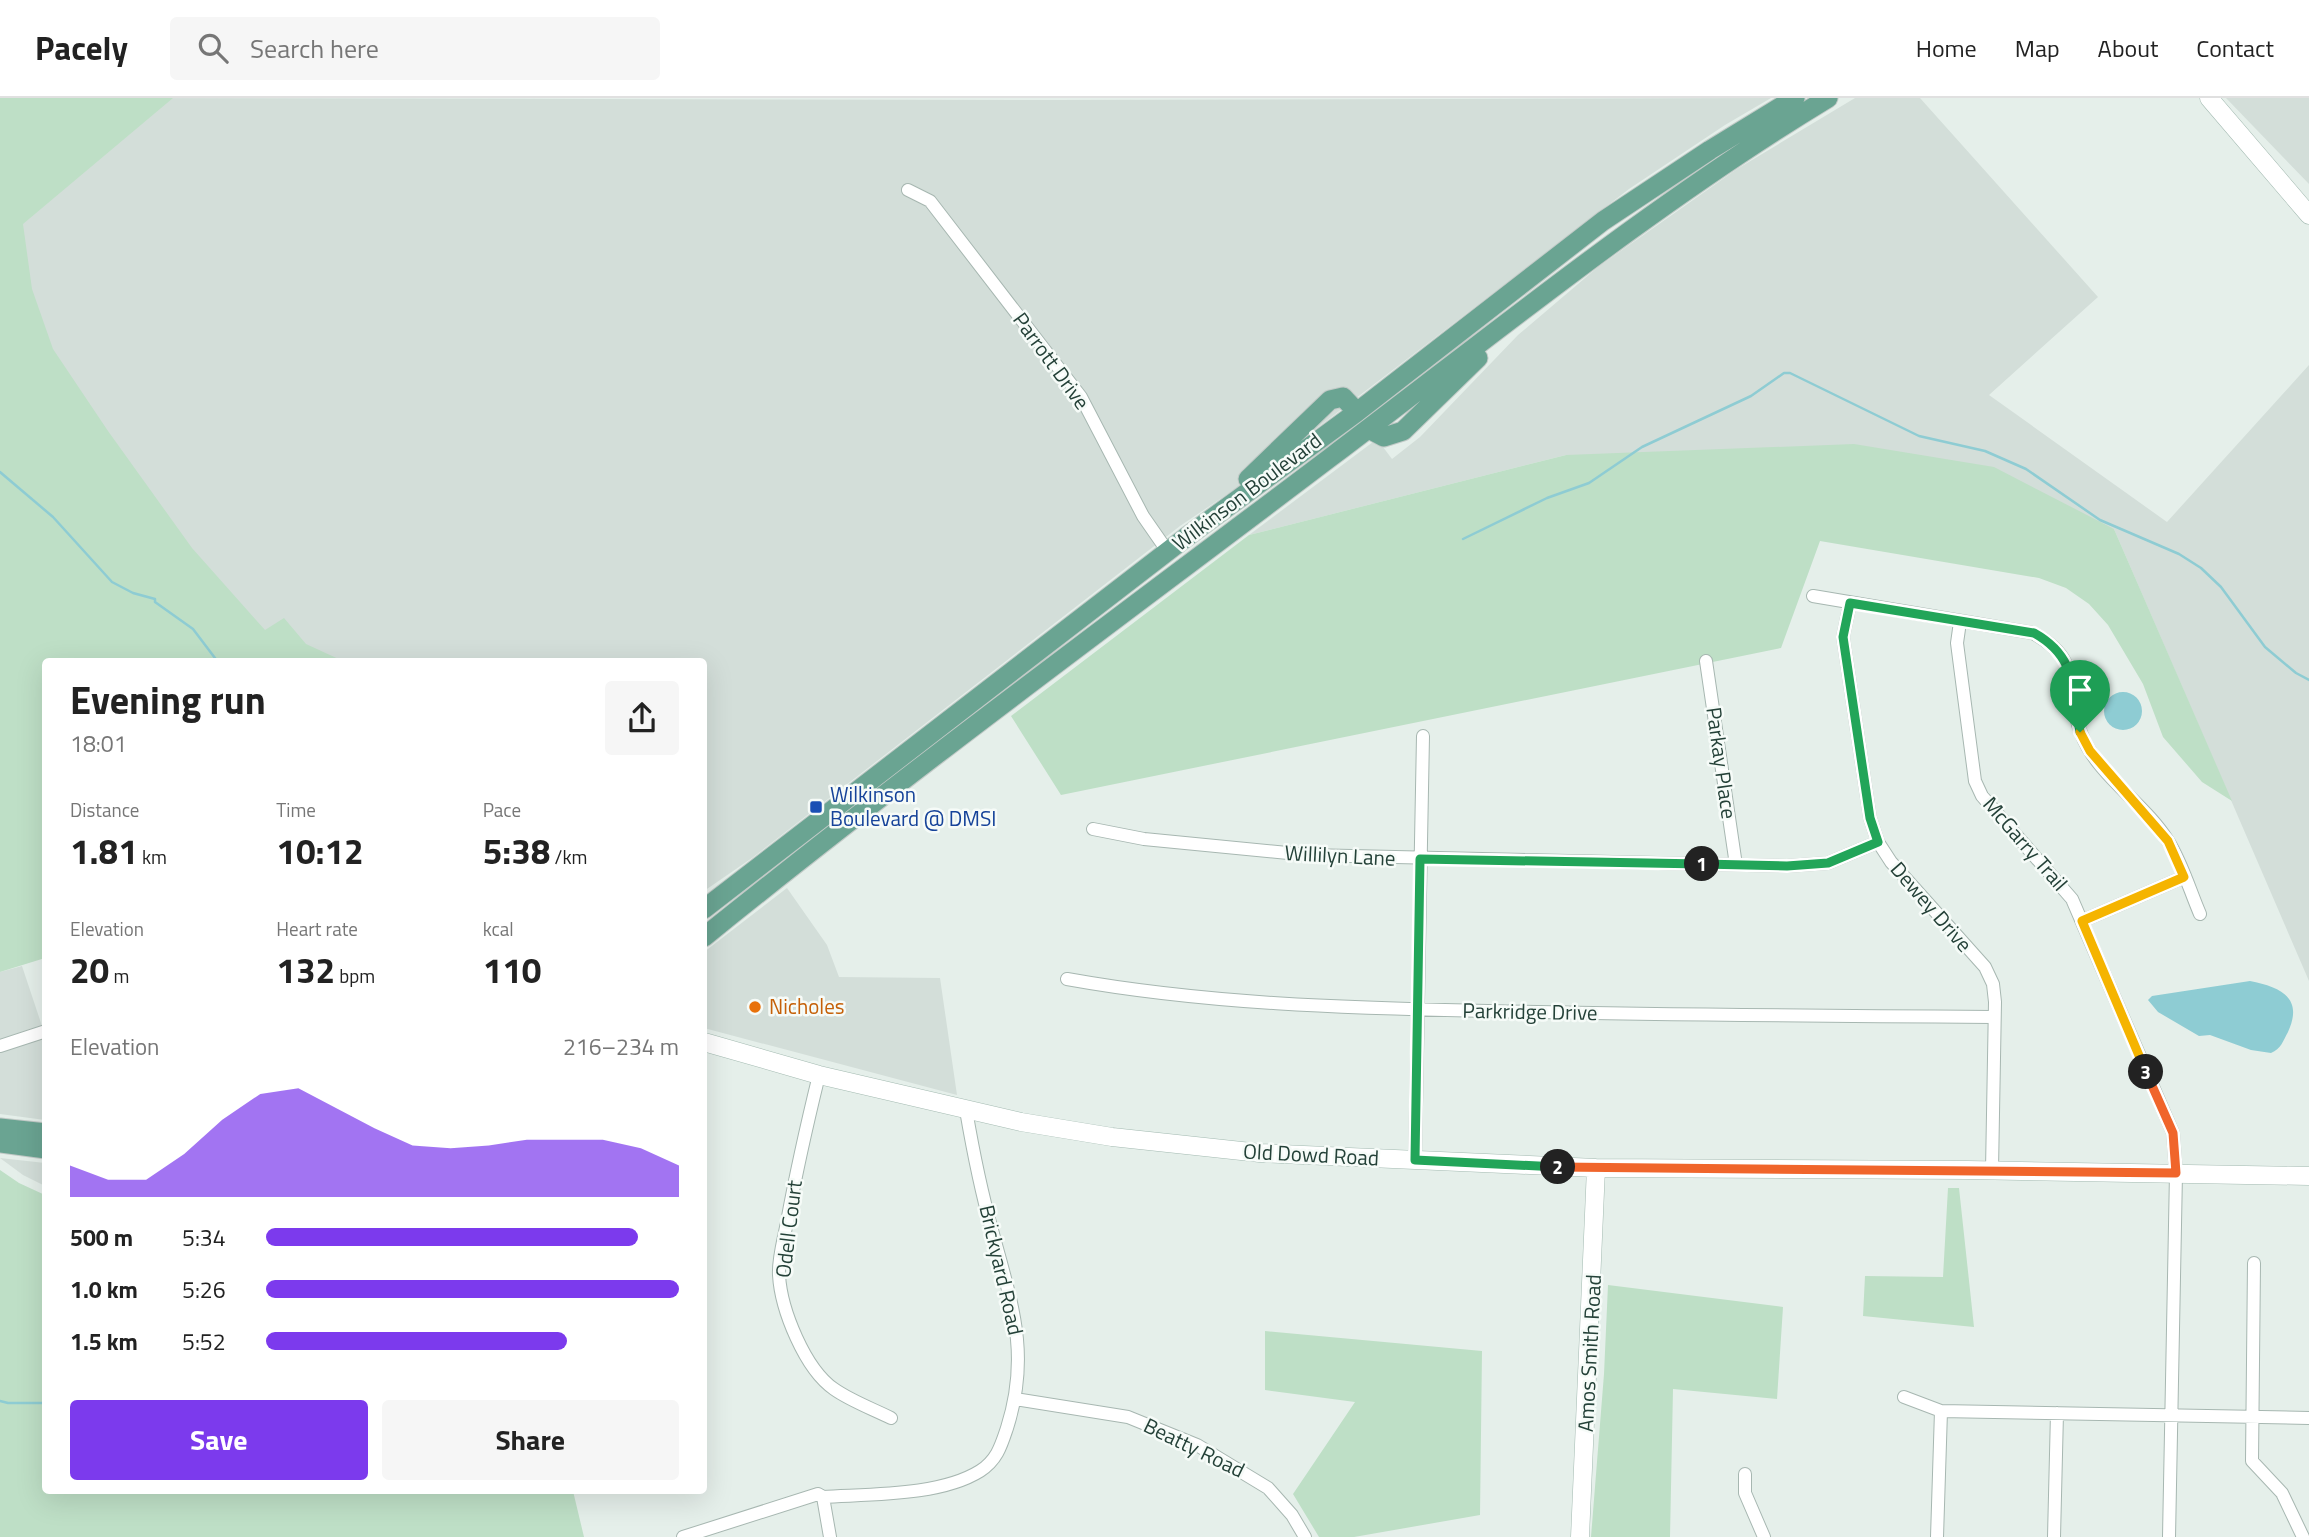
<!DOCTYPE html>
<meta charset="utf-8">
<style>
body{margin:0;font-family:"Titillium Web",sans-serif;background:#f6f6f6;color:#222;height:100vh;display:flex;flex-direction:column;font-size:26px;white-space:nowrap}
*{box-sizing:border-box;margin:0}
p{font-size:23px;color:#767676}
.icon{flex:none;width:38px;height:38px;fill:none;stroke:currentColor;stroke-width:2;stroke-linecap:round;stroke-linejoin:round}
.map{position:relative;flex:1;overflow:hidden}
.details{position:absolute;left:42px;top:560px;width:665px;height:836px;display:flex;flex-direction:column;background:#fff;border-radius:7px;box-shadow:0 7px 28px #0002}
.details>*{flex:none}
.pin{position:absolute;display:grid;place-items:center;width:60px;height:60px;color:#fff;margin:-72px -30px;border-radius:50% 50% 50% 0;rotate:-45deg;box-shadow:0 0 7px #0007}
.pin .icon{rotate:45deg}
.km{position:absolute;width:35px;height:35px;margin:-18px;border-radius:50%;background:#222;color:#fff;font-size:19px;line-height:35px;text-align:center}
.round{display:grid;place-items:center;flex:none;width:74px;height:74px;border-radius:7px;background:#f6f6f6}
.summary{display:flex;align-items:center;justify-content:space-between;height:119px;padding:0 28px}
h1{font-size:38px;font-weight:700;line-height:52px}
.metrics{display:grid;grid-template-columns:repeat(3,1fr);gap:10px;height:119px;padding:7px 28px}
.metrics div{display:grid;align-content:center}
.metrics b{font-size:35px;font-weight:700}
.metrics small{font-size:19px;font-weight:400}
.metrics p{font-size:19px}
.chart{height:196px;padding:14px 28px}
.chart p{display:flex;justify-content:space-between}
.chart svg{width:100%;height:126px;margin-top:7px;fill:#7c3aed;opacity:.7}
.button{display:flex;gap:14px;margin-top:auto;padding:14px 28px}
.button a{flex:1;height:80px;border-radius:7px;background:#7c3aed;color:#fff;font-size:28px;font-weight:700;line-height:80px;text-align:center}
.button a+a{background:#f6f6f6;color:#222}
ul{padding:0 28px;list-style:none;font-size:23px}
li{display:grid;grid-template-columns:112px 84px 1fr;align-items:center;height:52px}
li i{height:18px;border-radius:9px;background:#7c3aed}
header{display:flex;align-items:center;gap:42px;box-sizing:border-box;height:98px;padding:0 35px;background:#fff;border-bottom:2px solid #e0e0e0}
header strong{font-size:33px}
nav{display:flex;gap:38px;margin-inline-start:auto;font-size:24px}
.search{width:490px;height:63px;background:#f6f6f6;display:flex;align-items:center;gap:18px;box-sizing:border-box;padding:0 24px;border-radius:7px;color:#767676;font-size:26px}
.map>svg:first-child{display:block}
.built{fill:#d3ded9}
.green{fill:#bedfc6}
.water{fill:#8eccd3}
.lines{fill:none;stroke-linecap:round;stroke-linejoin:round}
.stream{stroke:#8eccd3;stroke-width:2.5}
.street-casing{stroke:#a7b7b1;stroke-width:14}
.secondary-casing{stroke:#a3bab1;stroke-width:19}
.primary-casing{stroke:#c2cac7;stroke-width:21}
.street{stroke:#fff;stroke-width:12}
.secondary{stroke:#fff;stroke-width:18}
.primary{stroke:#6aa492;stroke-width:19}
.split-1-casing{stroke:#fff;stroke-width:14}
.split-2-casing{stroke:#fff;stroke-width:14}
.split-3-casing{stroke:#fff;stroke-width:14}
.split-4-casing{stroke:#fff;stroke-width:14}
.split-1{stroke:#22a559;stroke-width:9}
.split-2{stroke:#22a559;stroke-width:9}
.split-3{stroke:#f0652b;stroke-width:9}
.split-4{stroke:#f5b400;stroke-width:9}
.transit-dot{fill:#1a4fb4;stroke:#f6fbf8;stroke-width:2.5}
.food-dot{fill:#e8710a;stroke:#f6fbf8;stroke-width:2.5}
.labels{text-anchor:middle;stroke-width:5;stroke-linejoin:round;paint-order:stroke}
.street-label{font-size:21px;fill:#244138;stroke:#f6fbf8}
.transit-label{font-size:21px;fill:#164399;stroke:#f6fbf8;text-anchor:start}
.food-label{font-size:21px;fill:#c56008;stroke:#f6fbf8;text-anchor:start}
</style>
<header>
<strong>Pacely</strong>
<div class="search"><svg class="icon" aria-label="search" viewBox="0 0 24 24"><circle cx="10" cy="10" r="6"/><path d="M15 15l6 6"/></svg>Search here</div>
<nav><a>Home</a><a>Map</a><a>About</a><a>Contact</a></nav>
</header>
<div class="map">
<svg width="2309" height="1439" viewBox="0 0 2309 1439">
<rect width="100%" height="100%" fill="#e5efea"/>
<path class="built" d="M111 0 1055 2 1771 0 1725 27 1629 91 1257 376 1180 428 752 760 704 793V564L191 563 165 519 0 129Z
M1855 0H1920L2098 199 1989 297 2167 424 2309 267V883L2114 431 1566 357 1249 437 1377 341 1392 361 1420 339 1518 237 1598 169 1737 71Z
M2226 0H2309V86Z
M787 790 827 847 839 879 940 880 957 997 704 930V854Z
M22 868 42 928 45 927V1022L0 1016V874Z
M0 1060 45 1065V1088L23 1077Z"/>
<path class="green" d="M0 0H173L23 126 32 191 53 251 108 333 192 450 265 532 284 520 306 546 343 563 46 564 45 860 0 874Z
M1854 346 1994 369 2114 431 2232 703 2202 684 2163 639 2143 586 2108 527 2089 506 2066 490 2039 480 1820 443 1781 550 1061 697 1011 618 1249 437 1566 357Z
M0 1072 19 1085 45 1097 46 1393H573L584 1439H0Z
M1948 1090H1959L1974 1229 1863 1218 1865 1178 1943 1179Z
M1608 1187 1783 1209 1777 1301 1673 1291 1670 1439H1591L1604 1276Z
M1265 1233 1482 1253 1480 1417 1354 1439H1319L1293 1396 1355 1304 1265 1292Z"/>
<path class="water" d="M2104 613a19 19 0 1 1 38 0a19 19 0 1 1-38 0Z
M2250 883C2280 889 2304 899 2288 934 2283 943 2281 951 2271 955L2251 952 2210 937 2199 938 2158 914 2148 902 2152 898Z"/>
<g class="lines">
<path class="stream" d="M0 374 53 419 112 484 133 495 155 501V504L193 531 218 564
M1463 441 1547 400 1589 385 1642 349 1751 298 1784 275H1790L1919 338 1985 353 2026 371 2100 422 2179 456 2201 470 2221 489 2265 549 2296 575 2309 582
M0 1303 8 1305H46"/>
<g class="street-casing">
<path id="street" d="M908 92 930 103 1081 299 1143 418 1168 454
M1813 498 2033 535C2086 564 2063 591 2081 635 2097 678 2144 704 2168 743 2182 765 2190 793 2200 816
M1850 505 1843 539 1870 720 1878 744 1891 764 1985 869 1993 886 1995 904 1992 1072
M1960 524 1957 545 1975 683 1982 698 2072 801 2173 1035 2176 1075 2169 1439
M1706 563 1736 767
M1093 731 1144 741 1308 757 1787 768 1828 765 1878 744
M2082 823 2184 779
M1067 881C1206 906 1347 910 1488 913 1657 917 1826 918 1994 919
M0 948 46 933
M819 977C807 1026 796 1075 787 1124 784 1141 778 1160 779 1177 781 1212 805 1271 834 1291 851 1303 873 1311 891 1320
M1415 1062 1423 638
M2254 1165 2252 1363 2282 1395 2303 1439
M1904 1299 1941 1313 2309 1320
M1015 1301 1128 1319 1197 1347 1268 1390 1292 1417 1305 1439
M1745 1376V1395L1764 1439
M823 1399 830 1439
M683 1439 818 1396 823 1399C870 1396 940 1398 980 1373 997 1362 1001 1348 1007 1330 1031 1255 1011 1204 992 1132 981 1093 973 1053 966 1012
M1937 1439 1941 1313
M2054 1439 2057 1315"/>
</g>
<g class="secondary-casing">
<path id="secondary" d="M2209 0 2309 117
M704 944 819 977 1021 1024 1112 1039 1260 1055 1596 1070 1968 1072 2309 1078
M1580 1439 1596 1070"/>
</g>
<g class="primary-casing">
<path id="primary" d="M1369 331 1384 339 1403 333 1478 260
M1248 381 1330 302 1343 299 1357 314
M704 811 1185 440 1357 314 1603 123 1710 52 1795 0
M704 839C908 674 1121 518 1331 359 1494 236 1653 106 1828 0
M0 1030 46 1035
M0 1045 46 1051"/>
</g>
<use href="#street" class="street"/>
<use href="#secondary" class="secondary"/>
<use href="#primary" class="primary"/>
</g>
<g class="lines">
<g class="split-1-casing">
<path id="split-1" d="M1702 766 1787 768 1828 765 1878 744 1870 720 1843 539 1850 505 2034 535C2077 559 2072 590 2080 634"/>
</g>
<g class="split-2-casing">
<path id="split-2" d="M1558 1069 1415 1062 1420 761 1702 766"/>
</g>
<g class="split-3-casing">
<path id="split-3" d="M1558 1069 2176 1075 2173 1035 2146 974"/>
</g>
<g class="split-4-casing">
<path id="split-4" d="M2080 634 2090 653 2168 743 2184 779 2082 823 2146 974"/>
</g>
<use href="#split-1" class="split-1"/>
<use href="#split-2" class="split-2"/>
<use href="#split-3" class="split-3"/>
<use href="#split-4" class="split-4"/>
</g>
<rect class="transit-dot" x="809" y="702" width="14" height="14" rx="3.5"/>
<circle class="food-dot" cx="755" cy="909" r="7"/>
<g class="labels">
<g class="street-label">
<text transform="translate(1051 263) rotate(54)" y="7">Parrott Drive</text>
<text transform="translate(1247 394) rotate(-37)" y="7">Wilkinson Boulevard</text>
<text transform="translate(1721 665) rotate(82)" y="7">Parkay Place</text>
<text transform="translate(2025 746) rotate(49)" y="7">McGarry Trail</text>
<text transform="translate(1340 758) rotate(3)" y="7">Willilyn Lane</text>
<text transform="translate(1931 809) rotate(49)" y="7">Dewey Drive</text>
<text transform="translate(1530 914) rotate(1)" y="7">Parkridge Drive</text>
<text transform="translate(1311 1057) rotate(3)" y="7">Old Dowd Road</text>
<text transform="translate(789 1131) rotate(-83)" y="7">Odell Court</text>
<text transform="translate(1001 1172) rotate(77)" y="7">Brickyard Road</text>
<text transform="translate(1590 1255) rotate(-87)" y="7">Amos Smith Road</text>
<text transform="translate(1194 1350) rotate(26)" y="7">Beatty Road</text>
</g>
<g class="transit-label">
<text x="830" y="704">Wilkinson<tspan x="830" dy="24">Boulevard @ DMSI</tspan></text>
</g>
<g class="food-label">
<text x="769" y="916">Nicholes</text>
</g>
</g>
</svg>
<div class="pin" style="left:2080px;top:634px;background:#1e9e55"><svg class="icon" aria-label="arrive" viewBox="0 0 24 24"><path d="M6 21V4h12l-3 4 3 4H6"/></svg></div>
<b class="km" style="left:1702px;top:766px">1</b>
<b class="km" style="left:1558px;top:1069px">2</b>
<b class="km" style="left:2146px;top:974px">3</b>
<section class="details">
<div class="summary"><div><h1>Evening run</h1><p>18:01</p></div><a class="round"><svg class="icon" aria-label="share" viewBox="0 0 24 24"><path d="M12 15V3M7 8l5-5 5 5M5 13v7h14v-7"/></svg></a></div>
<div class="metrics">
<div><p>Distance</p><b>1.81<small> km</small></b></div>
<div><p>Time</p><b>10:12</b></div>
<div><p>Pace</p><b>5:38<small> /km</small></b></div>
</div>
<div class="metrics">
<div><p>Elevation</p><b>20<small> m</small></b></div>
<div><p>Heart rate</p><b>132<small> bpm</small></b></div>
<div><p>kcal</p><b>110</b></div>
</div>
<div class="chart"><p><span>Elevation</span>216–234 m</p>
<svg viewBox="0 0 160 44" preserveAspectRatio="none"><path d="M0 44V33L10 38L20 38L30 29L40 17L50 8L60 6L70 13L80 20L90 26L100 27L110 26L120 24L130 24L140 24L150 27L160 33V44z"/></svg>
</div>
<ul>
<li><b>500 m</b>5:34<i style="width:90%"></i></li>
<li><b>1.0 km</b>5:26<i style="width:100%"></i></li>
<li><b>1.5 km</b>5:52<i style="width:73%"></i></li>
</ul>
<div class="button"><a>Save</a><a>Share</a></div>
</section>
</div>
